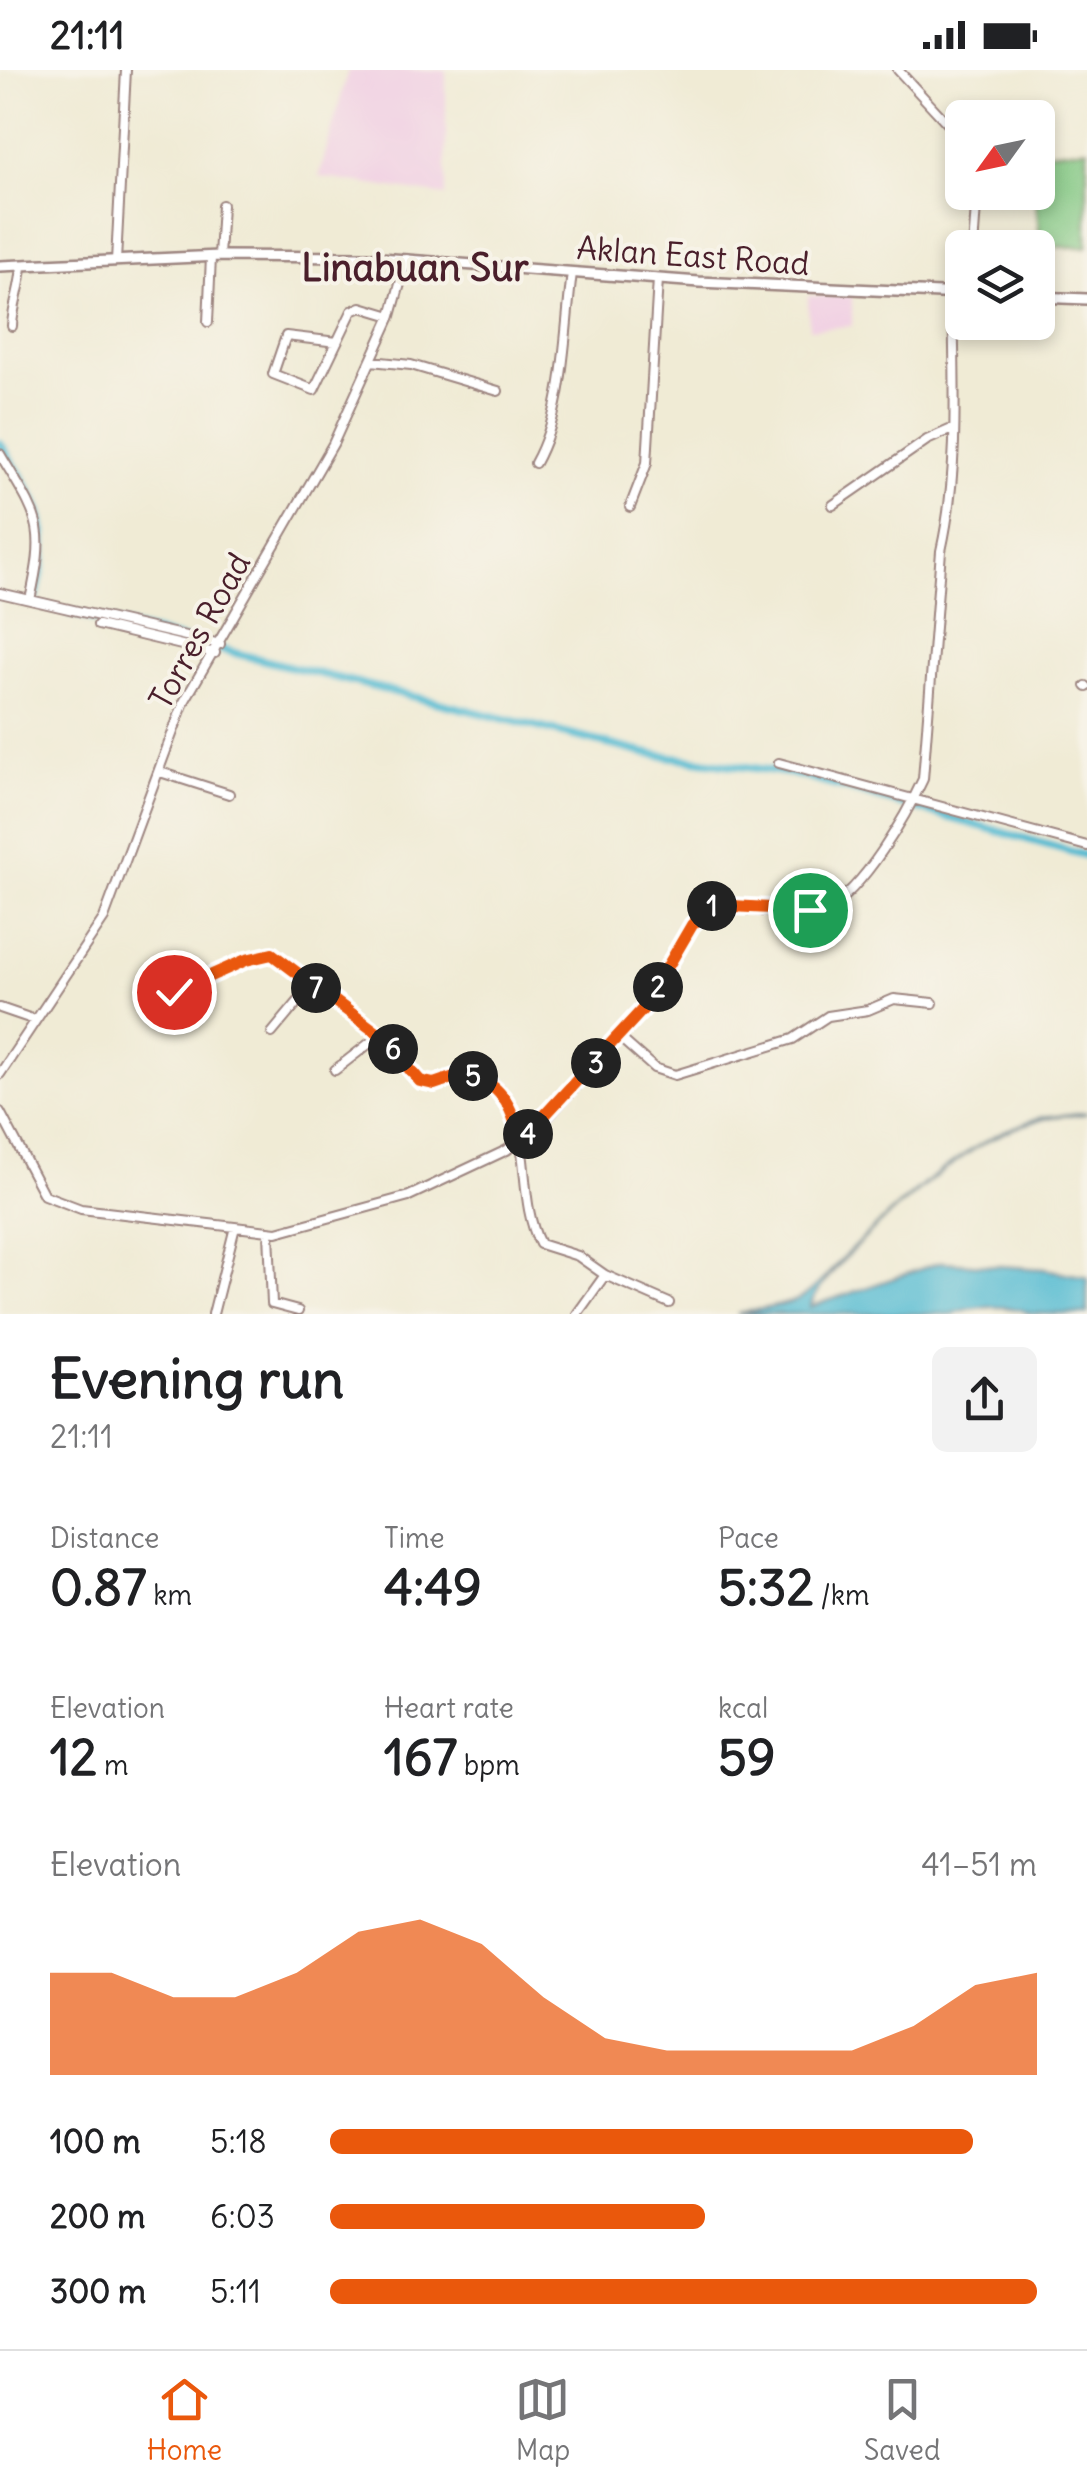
<!DOCTYPE html>
<meta charset="utf-8">
<style>
body{margin:0;font-family:Delius,sans-serif;background:#f2f2f2;color:#202124;height:100vh;display:flex;flex-direction:column;font-size:38px;white-space:nowrap}
*{box-sizing:border-box;margin:0}
p{font-size:32px;color:#757577}
.icon{flex:none;width:55px;height:55px;fill:none;stroke:currentColor;stroke-width:2;stroke-linecap:round;stroke-linejoin:round}
.map{position:relative;height:1244px;overflow:hidden}
.sheet{display:flex;flex-direction:column;background:#fff;flex:1}
.sheet>*{flex:none}
.needle{width:65px;rotate:237deg}
.fabs{position:absolute;left:945px;top:30px;display:grid;gap:20px}
.fabs a{display:grid;place-items:center;width:110px;height:110px;border-radius:15px;background:#fff;box-shadow:0 5px 15px #0003;font-size:50px}
.pin{position:absolute;display:grid;place-items:center;width:85px;height:85px;color:#fff;margin:-42px;border:5px solid #fff;border-radius:50%;box-shadow:0 2px 10px #0007}
.km{position:absolute;width:50px;height:50px;margin:-25px;border-radius:50%;background:#222;color:#fff;font-size:28px;line-height:50px;text-align:center}
.round{display:grid;place-items:center;flex:none;width:105px;height:105px;border-radius:15px;background:#f2f2f2}
.head{display:flex;align-items:center;justify-content:space-between;height:170px;padding:0 50px}
h1{font-size:55px;font-weight:700;line-height:75px}
.figures{display:grid;grid-template-columns:repeat(3,1fr);gap:15px;height:170px;padding:10px 50px}
.figures div{display:grid;align-content:center}
.figures b{font-size:50px;font-weight:700}
.figures small{font-size:28px;font-weight:400}
.figures p{font-size:28px}
.chart{height:280px;padding:20px 50px}
.chart p{display:flex;justify-content:space-between}
.chart svg{width:100%;height:180px;margin-top:10px;fill:#ea580c;opacity:.7}
ul{padding:0 50px;list-style:none;font-size:32px}
li{display:grid;grid-template-columns:160px 120px 1fr;align-items:center;height:75px}
li i{height:25px;border-radius:12px;background:#ea580c}
.status{display:flex;justify-content:space-between;align-items:center;height:70px;padding:0 50px;background:#fff;direction:ltr}
.status svg{height:28px;fill:currentColor}
.menu{display:flex;justify-content:space-around;align-items:center;height:140px;border-top:2px solid #e0e0e0;background:#fff;font-size:28px;color:#757577}
.menu a{display:grid;justify-items:center;gap:5px}
.menu .current{color:#ea580c}
.map>svg:first-child{display:block}
.built{fill:#f1d0e3}
.green{fill:#80c681;stroke:#657256;stroke-width:2.5}
.water{fill:#54bbd2;stroke:#4f6d7e;stroke-width:2.5}
.lines{fill:none;stroke-linecap:round;stroke-linejoin:round}
.canal{stroke:#54bbd2;stroke-width:8}
.minor-casing{stroke:#9d8580;stroke-width:12}
.major-casing{stroke:#9d8580;stroke-width:14}
.minor{stroke:#fff;stroke-width:8}
.major{stroke:#fff;stroke-width:9}
.route-casing{stroke:#fff;stroke-width:20}
.route{stroke:#ea580c;stroke-width:12}
.labels{text-anchor:middle;stroke-width:8;stroke-linejoin:round;paint-order:stroke}
.street-label{font-size:32px;fill:#4a1f2b;stroke:#f7f3e8}
.quarter-label{font-size:38px;font-weight:bold;fill:#4a1f2b;stroke:#f7f3e8}
</style>
<div class="status"><b>21:11</b><svg viewBox="0 0 49 12"><path d="M0 12V9h3v3zM5 12V6h3v6zM10 12V3h3v9zM15 12V0h3v12zM26 1h20v11H26zM47 4h2v5h-2z"/></svg></div>
<div class="map">
<svg width="1087" height="1244" viewBox="0 0 1087 1244">
<rect width="100%" height="100%" fill="#f7f3e8"/>
<filter id="ink" filterUnits="userSpaceOnUse"><feTurbulence type="fractalNoise" baseFrequency=".01" numOctaves="2"/><feDisplacementMap in="SourceGraphic" scale="20" xChannelSelector="R" yChannelSelector="G"/><feConvolveMatrix kernelMatrix="1 2 1 2 8 2 1 2 1" color-interpolation-filters="sRGB"/></filter>
<filter id="wash" filterUnits="userSpaceOnUse"><feTurbulence type="fractalNoise" baseFrequency=".0048" numOctaves="4" result="noise"/><feDisplacementMap in="SourceGraphic" scale="40" xChannelSelector="R" yChannelSelector="G"/><feGaussianBlur stdDeviation="2.25" result="paint"/><feColorMatrix in="noise" values="0 0 0 0 0 0 0 0 0 0 0 0 0 0 0 0 0 1.4 0 .05"/><feComposite in="paint" operator="in"/></filter>
<g filter="url(#wash)">
<rect width="100%" height="100%" fill="#f0ebd5"/>
<path class="built" d="M348 0H446V126L319 107Z
M808 226H852V256L809 259Z"/>
<path class="green" d="M1087 78V177H1041L1035 123 1049 117 1044 82Z"/>
<path class="water" d="M1087 1043C1076 1047 1057 1044 1043 1047 1031 1050 1019 1056 1007 1060 960 1080 826 1190 810 1237L941 1192 1044 1199 1087 1207V1244C1071 1244 1045 1244 1030 1243 1007 1235 974 1235 951 1244H737C756 1239 778 1238 797 1230 819 1219 835 1194 853 1178 921 1115 990 1046 1087 1043Z"/>
<g class="lines">
<path class="canal" d="M0 373C40 437 55 450 36 527
M71 543 644 683 790 703 1087 786"/>
</g>
</g>
<g filter="url(#ink)">
<g class="lines">
<g class="minor-casing">
<path id="minor" d="M898 0 962 69
M973 178 977 122
M219 186 222 135
M116 191 126 0
M208 252 211 187
M12 256C13 234 21 218 22 195
M337 272 286 266 273 304 314 320 352 241 361 237 391 246
M371 291 411 295 498 321
M0 384C39 450 47 453 30 530
M535 393C565 339 564 264 572 203
M833 435 927 370 954 358
M630 437 647 393 658 209
M0 523 220 574
M98 555 215 583
M1086 616 1087 617
M779 693 1087 776
M160 702 229 724
M155 924C189 921 243 882 270 884 279 885 368 955 380 966 395 979 404 1002 421 1011 443 1024 479 979 508 1032 531 1075 518 1131 540 1174L578 1186 605 1205 669 1233
M0 938 35 950
M272 963 312 915
M619 967 654 998 675 1005 793 969 828 946 868 940 894 929 933 933
M335 1000 380 965
M0 1004 104 848 184 632 333 374 391 246 407 189
M0 1042 44 1125 81 1139 277 1162 409 1126 507 1080 550 1045 643 939 692 855 712 835C739 838 804 849 827 838 863 821 907 744 923 709L941 481C960 397 954 309 953 223
M269 1162 272 1234 298 1241
M213 1244 235 1157
M577 1244 605 1205"/>
</g>
<g class="major-casing">
<path id="major" d="M0 196 219 186 367 187 699 212 962 224
M1038 227 1087 229"/>
</g>
<use href="#minor" class="minor"/>
<use href="#major" class="major"/>
</g>
</g>
<g class="lines" filter="url(#ink)">
<g class="route-casing">
<path id="route" d="M174 922 246 890 272 884 380 965 420 1011 434 1014 463 1004C501 1011 513 1037 520 1072L643 939 692 855 712 835 810 840"/>
</g>
<use href="#route" class="route"/>
</g>
<g class="labels">
<g class="street-label">
<text transform="translate(693 186) rotate(4)" y="11">Aklan East Road</text>
<text transform="translate(200 561) rotate(-61)" y="11">Torres Road</text>
</g>
<g class="quarter-label">
<text x="415" y="211">Linabuan Sur</text>
</g>
</g>
</svg>
<div class="fabs">
<a><svg class="needle" viewBox="-14 -14 28 28"><path d="M0-13l5 13h-10z" fill="#e53935"/><path d="M0 13l5-13h-10z" fill="#757577"/></svg></a>
<a><svg class="icon" aria-label="layers" viewBox="0 0 24 24"><path d="M12 4l9 5-9 5-9-5zM3 14l9 5 9-5"/></svg></a>
</div>
<div class="pin" style="left:810px;top:840px;background:#1e9e55"><svg class="icon" aria-label="arrive" viewBox="0 0 24 24"><path d="M6 21V4h12l-3 4 3 4H6"/></svg></div>
<div class="pin" style="left:174px;top:922px;background:#d93025"><svg class="icon" aria-label="check" viewBox="0 0 24 24"><path d="M5 12l5 5 9-10"/></svg></div>
<b class="km" style="left:712px;top:836px">1</b>
<b class="km" style="left:658px;top:917px">2</b>
<b class="km" style="left:596px;top:993px">3</b>
<b class="km" style="left:528px;top:1064px">4</b>
<b class="km" style="left:473px;top:1006px">5</b>
<b class="km" style="left:393px;top:979px">6</b>
<b class="km" style="left:316px;top:918px">7</b>
</div>
<section class="sheet">
<div class="head"><div><h1>Evening run</h1><p>21:11</p></div><a class="round"><svg class="icon" aria-label="share" viewBox="0 0 24 24"><path d="M12 15V3M7 8l5-5 5 5M5 13v7h14v-7"/></svg></a></div>
<div class="figures">
<div><p>Distance</p><b>0.87<small> km</small></b></div>
<div><p>Time</p><b>4:49</b></div>
<div><p>Pace</p><b>5:32<small> /km</small></b></div>
</div>
<div class="figures">
<div><p>Elevation</p><b>12<small> m</small></b></div>
<div><p>Heart rate</p><b>167<small> bpm</small></b></div>
<div><p>kcal</p><b>59</b></div>
</div>
<div class="chart"><p><span>Elevation</span>41–51 m</p>
<svg viewBox="0 0 160 44" preserveAspectRatio="none"><path d="M0 44V19L10 19L20 25L30 25L40 19L50 9L60 6L70 12L80 25L90 35L100 38L110 38L120 38L130 38L140 32L150 22L160 19V44z"/></svg>
</div>
<ul>
<li><b>100 m</b>5:18<i style="width:91%"></i></li>
<li><b>200 m</b>6:03<i style="width:53%"></i></li>
<li><b>300 m</b>5:11<i style="width:100%"></i></li>
</ul>
</section>
<nav class="menu">
<a class="current"><svg class="icon" aria-label="home" viewBox="0 0 24 24"><path d="M3 11l9-7 9 7M6 9v11h12V9"/></svg>Home</a>
<a><svg class="icon" aria-label="map" viewBox="0 0 24 24"><path d="M3 6l6-2 6 2 6-2v14l-6 2-6-2-6 2zM9 4v14M15 6v14"/></svg>Map</a>
<a><svg class="icon" aria-label="saved" viewBox="0 0 24 24"><path d="M7 4h10v16l-5-4-5 4z"/></svg>Saved</a>
</nav>
